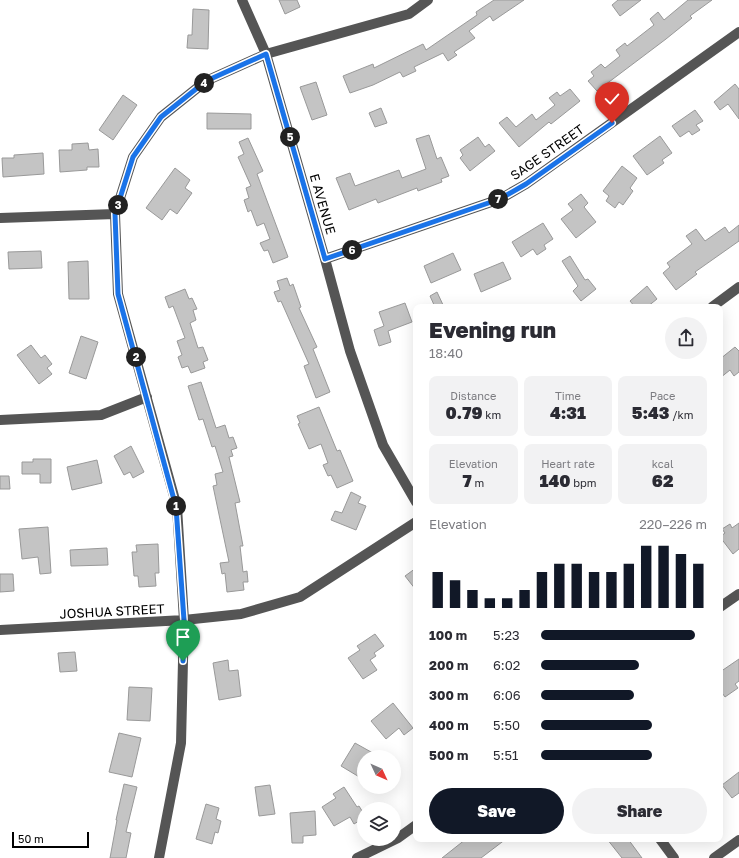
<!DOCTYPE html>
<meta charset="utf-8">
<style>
body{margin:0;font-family:"Golos Text",sans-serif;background:#f2f2f3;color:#2b2b33;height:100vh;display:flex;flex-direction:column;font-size:15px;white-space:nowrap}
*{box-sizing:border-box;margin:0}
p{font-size:13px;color:#7c7c81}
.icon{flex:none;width:22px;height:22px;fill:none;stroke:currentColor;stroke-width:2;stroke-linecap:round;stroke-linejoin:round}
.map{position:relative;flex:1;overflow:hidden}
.side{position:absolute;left:413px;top:304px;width:310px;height:538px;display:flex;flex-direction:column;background:#fff;border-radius:8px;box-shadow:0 4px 16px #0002}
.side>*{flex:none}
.needle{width:26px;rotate:134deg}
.controls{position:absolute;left:357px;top:750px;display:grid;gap:8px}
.controls a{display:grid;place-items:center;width:44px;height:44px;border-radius:50%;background:#fff;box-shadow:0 4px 16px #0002;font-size:20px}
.scale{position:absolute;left:12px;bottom:10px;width:77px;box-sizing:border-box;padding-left:4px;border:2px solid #000;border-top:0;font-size:11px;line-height:14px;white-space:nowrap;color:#000;-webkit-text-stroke:3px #fff;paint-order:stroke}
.pin{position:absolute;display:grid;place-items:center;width:34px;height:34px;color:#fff;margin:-41px -17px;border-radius:50% 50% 50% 0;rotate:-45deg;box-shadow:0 0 4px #0007}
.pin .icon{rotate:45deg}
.km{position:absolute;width:20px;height:20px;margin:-10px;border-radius:50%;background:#222;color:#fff;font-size:11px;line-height:20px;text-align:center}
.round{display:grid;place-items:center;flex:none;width:42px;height:42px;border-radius:21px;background:#f2f2f3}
.head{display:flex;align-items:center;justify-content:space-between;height:68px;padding:0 16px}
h1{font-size:22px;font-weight:800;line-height:30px}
.figures{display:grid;grid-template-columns:repeat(3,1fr);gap:6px;height:68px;padding:4px 16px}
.figures div{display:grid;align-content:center;border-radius:8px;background:#f2f2f3;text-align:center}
.figures b{font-size:17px;font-weight:800}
.figures small{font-size:11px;font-weight:400}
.figures p{font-size:11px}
.chart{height:112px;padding:8px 16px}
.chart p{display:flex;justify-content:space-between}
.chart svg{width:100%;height:72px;margin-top:4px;stroke:#111827;stroke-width:6}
.action{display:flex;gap:8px;margin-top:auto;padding:8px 16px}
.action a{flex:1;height:46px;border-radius:24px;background:#111827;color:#fff;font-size:16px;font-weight:800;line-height:46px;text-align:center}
.action a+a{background:#f2f2f3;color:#2b2b33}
ul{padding:0 16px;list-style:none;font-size:13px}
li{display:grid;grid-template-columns:64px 48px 1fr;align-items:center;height:30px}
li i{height:10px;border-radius:5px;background:#111827}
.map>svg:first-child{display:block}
.building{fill:#c4c4c4;stroke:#999}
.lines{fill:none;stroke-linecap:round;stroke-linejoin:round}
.minor{stroke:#555;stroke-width:10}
.route-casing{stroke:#fff;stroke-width:8}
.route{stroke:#1a73e8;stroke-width:5}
.labels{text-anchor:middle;stroke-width:4;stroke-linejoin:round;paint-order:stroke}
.street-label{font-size:13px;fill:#000;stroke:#fff}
</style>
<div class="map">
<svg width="739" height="858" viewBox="0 0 739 858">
<rect width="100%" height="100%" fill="#fff"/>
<path class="building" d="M279 0H297L300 7 285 14Z
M494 0H524L493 21 490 16 469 31 475 38 454 52 457 55 448 61 443 53 414 67 416 71 403 77 400 72 373 85 350 93 343 76 373 64 374 68 423 44 426 50 477 15 476 12Z
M618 0H641L620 16 612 5Z
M688 0H712L690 16 692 18 666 39 597 91 588 81 594 76 591 72 601 64 605 68 620 56 616 50 625 43 627 46 654 25 650 19 658 12 664 20Z
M193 9 209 10 208 49 187 48 188 35H192Z
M316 82 327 115 312 120 300 87Z
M735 84 739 89V119L728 104 720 110 714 102Z
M570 89 580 101 551 124 549 122 519 147 499 123 507 117 516 127 532 114 536 120 555 105 549 98 557 92 560 96Z
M123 95 137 105 113 140 99 130Z
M381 108 387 123 375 127 369 113Z
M695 110 703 121 696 125 700 130 692 135 689 131 680 137 672 126Z
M207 113 251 114V129H207Z
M429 135 437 159 441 157 449 176 441 179 442 182 418 191 417 188 378 203 376 199 349 210 336 178 350 173 355 186 399 170 402 178 426 169 416 139Z
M660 136 672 153 662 160 664 163 647 175 633 156Z
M478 137 485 147 489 144 495 151 470 171 460 158 463 155 460 150Z
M248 138 263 171 257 174 288 257 273 263 268 250 264 251 260 243 270 239 264 223 257 226 251 210 248 212 244 200 249 198 246 188 251 186 238 157 244 154 239 142Z
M88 143 89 150 98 149 99 167H87V170L60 172 59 150H72V144Z
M43 153 44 174 3 177 2 158H14V155Z
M622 166 637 178 630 188 633 191 623 205 619 202 615 208 606 201 609 196 603 191Z
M175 168 190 180 185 188 192 193 177 214 170 209 162 220 146 208Z
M581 194 588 203 584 207 596 222 576 238 561 219 573 210 568 204Z
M543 223 553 239 544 245 546 249 537 255 533 249 521 257 512 242Z
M739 225V241L695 272 697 274 676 290 663 273 670 267 667 263 692 244 686 236 696 229 705 241 725 227 729 233Z
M41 251 42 268 9 269 8 252Z
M453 253 461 270 431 283 424 266Z
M570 256 585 280 588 279 596 289 581 301 573 291 578 286 562 261Z
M88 261 89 299H69L68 262Z
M503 262 511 279 481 292 474 274Z
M287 278 290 286 293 284 301 307 299 308 317 347 313 349 330 392 316 398 304 366 309 364 281 301 278 302 274 292 280 290 277 281Z
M647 286 657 299 647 307H635L630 301Z
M185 289 189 299 192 298 197 309 193 310 196 320 190 323 198 348 203 347 208 360 203 362 205 368 191 373 188 366 182 368 178 357 182 355 177 341 185 338 173 306 169 308 165 297Z
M437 292 444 307H435L430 296Z
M405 303 412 322 388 331 391 342 379 346 374 330 384 326 379 312Z
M81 336 98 342 86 379 69 373Z
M31 345 41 358 45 355 52 364 47 368 52 374 39 384 17 355Z
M735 347 739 351V372L734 376 730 370 720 378V359Z
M201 382 216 428 225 425 229 438 233 437 237 448 231 450 233 456 229 457 240 502 235 503 243 546H240L243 572 247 571 248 582H243L244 590 227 592 225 573 222 574 220 563 229 562 213 486 217 485 215 474 223 472 215 446 212 447 203 419 199 420 188 386Z
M319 407 337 451 340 450 353 481 337 488 331 475 328 476 323 465 328 463 321 444 309 449 298 424 300 423 297 416Z
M131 446 144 472 133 478 130 472 124 475 114 456Z
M33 459H51V483H40V474H22V462H33Z
M97 460 102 483 72 490 67 467Z
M0 476H9L10 489H0Z
M351 492 361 497 358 503 366 506 356 530 331 520 335 511 342 513Z
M739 523V549L733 554 720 537 725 533 722 529 730 524 732 528Z
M48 527 51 573 40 574 38 557 22 559 19 529Z
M158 544 159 573H155L156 586 139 587 138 576H134L132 552H137L136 545Z
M107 548 108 565 71 566 70 550Z
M416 568V590L405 576Z
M0 574H13L14 591 0 592Z
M375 634 384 646 374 653 376 656 370 660 377 670 363 679 348 658 360 650 357 646Z
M75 652 77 671 60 672 58 653Z
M739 659V681L735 684 738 688 725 697 720 690V672Z
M228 660 229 671 238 670 241 696 219 700 213 663Z
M129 687 152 688 150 721 127 720Z
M393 703 413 728 404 735 399 728 386 739 371 721Z
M119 733 141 738 132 777 109 772Z
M355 743 380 757H364V772L361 778 341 766Z
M739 772V793L732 798 722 785Z
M124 784 137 787 126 832 131 833 126 858H110L117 820H116Z
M270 785 275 814 259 816 255 787Z
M344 787 357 807 359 806 364 814V818L354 824 350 817 334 826 322 807 336 798 333 794Z
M206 804 219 808 216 819 221 821 218 833 215 832 212 844 196 839Z
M315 811 316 835 303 836V843H292L290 813Z
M466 839H506L481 858H442Z
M607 839H628L642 858H622Z"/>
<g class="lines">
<path class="minor" d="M242 0 266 54 325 259 350 351 383 445 416 502
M0 218 115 214
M325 259 500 199 526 184 739 32
M712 307 739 287
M0 420 101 415 147 397
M720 607 739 594
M0 630 184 620 241 614 300 597 416 522
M660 839 674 858
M159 858 181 743 184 620 177 507 118 294 115 214 133 157 161 117 206 81 266 54 409 14 428 0
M357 858 398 838 416 825
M714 858 739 840"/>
</g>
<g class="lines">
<g class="route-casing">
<path id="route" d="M183 661 184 620 176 507 118 294 115 214 133 157 161 117 206 81 266 54 325 259 500 199 526 184 612 123"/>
</g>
<use href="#route" class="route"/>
</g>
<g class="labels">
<g class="street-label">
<text transform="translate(547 152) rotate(-35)" y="5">SAGE STREET</text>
<text transform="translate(323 204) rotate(74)" y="5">E AVENUE</text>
<text transform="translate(112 611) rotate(-3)" y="5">JOSHUA STREET</text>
</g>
</g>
</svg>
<div class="controls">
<a><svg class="needle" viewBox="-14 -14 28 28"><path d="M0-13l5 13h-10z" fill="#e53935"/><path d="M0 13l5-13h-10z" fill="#7c7c81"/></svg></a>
<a><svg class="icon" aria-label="layers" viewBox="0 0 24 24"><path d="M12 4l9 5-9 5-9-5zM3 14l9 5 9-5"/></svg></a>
</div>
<div class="scale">50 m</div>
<div class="pin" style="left:183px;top:661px;background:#1e9e55"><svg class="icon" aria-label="arrive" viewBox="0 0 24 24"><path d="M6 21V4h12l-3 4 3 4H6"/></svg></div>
<div class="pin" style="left:612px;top:123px;background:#d93025"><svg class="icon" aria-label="check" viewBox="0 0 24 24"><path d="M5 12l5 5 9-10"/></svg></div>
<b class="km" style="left:176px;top:506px">1</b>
<b class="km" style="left:136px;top:357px">2</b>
<b class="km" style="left:118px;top:205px">3</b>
<b class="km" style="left:204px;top:83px">4</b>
<b class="km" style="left:290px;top:137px">5</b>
<b class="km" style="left:352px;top:250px">6</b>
<b class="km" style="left:498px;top:199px">7</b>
<section class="side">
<div class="head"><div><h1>Evening run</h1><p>18:40</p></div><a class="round"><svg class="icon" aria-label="share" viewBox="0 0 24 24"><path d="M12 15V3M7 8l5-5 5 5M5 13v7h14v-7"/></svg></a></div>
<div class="figures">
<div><p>Distance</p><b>0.79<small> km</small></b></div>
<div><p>Time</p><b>4:31</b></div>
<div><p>Pace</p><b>5:43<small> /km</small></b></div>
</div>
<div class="figures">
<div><p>Elevation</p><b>7<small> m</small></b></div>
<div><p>Heart rate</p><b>140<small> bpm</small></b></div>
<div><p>kcal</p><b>62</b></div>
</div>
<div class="chart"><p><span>Elevation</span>220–226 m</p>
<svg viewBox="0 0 160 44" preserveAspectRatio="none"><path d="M5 44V22M15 44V27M25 44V33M35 44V38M45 44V38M55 44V33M65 44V22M75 44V17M85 44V17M95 44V22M105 44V22M115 44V17M125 44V6M135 44V6M145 44V11M155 44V17"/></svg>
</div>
<ul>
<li><b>100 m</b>5:23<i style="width:93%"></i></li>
<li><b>200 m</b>6:02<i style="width:59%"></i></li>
<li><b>300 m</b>6:06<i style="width:56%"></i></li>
<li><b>400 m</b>5:50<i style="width:67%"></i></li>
<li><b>500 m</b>5:51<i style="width:67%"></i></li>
</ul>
<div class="action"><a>Save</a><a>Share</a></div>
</section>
</div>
